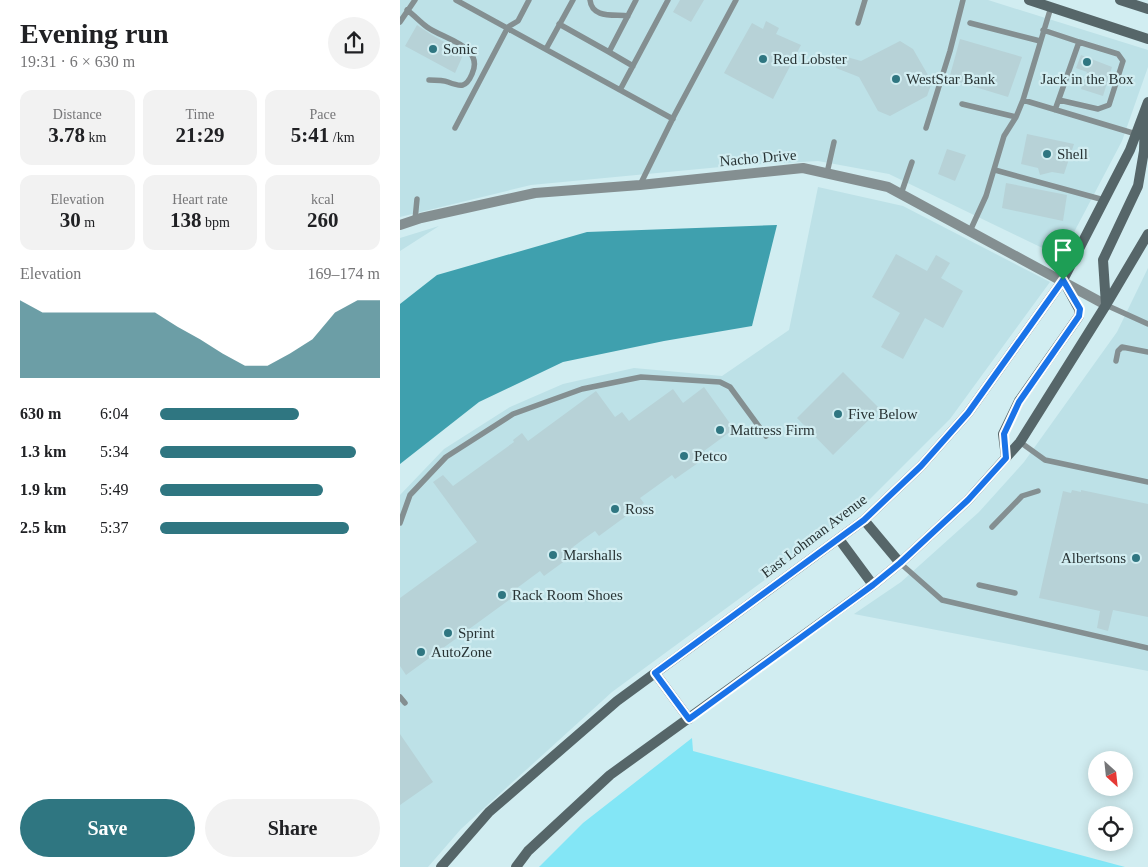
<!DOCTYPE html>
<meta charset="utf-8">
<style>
body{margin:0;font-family:Georgia,serif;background:#f2f2f2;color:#202124;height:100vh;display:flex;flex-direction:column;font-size:19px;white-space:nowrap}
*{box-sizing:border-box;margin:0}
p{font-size:16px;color:#757577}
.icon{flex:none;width:28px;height:28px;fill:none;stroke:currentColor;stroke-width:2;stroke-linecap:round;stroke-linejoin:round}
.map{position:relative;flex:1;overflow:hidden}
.panel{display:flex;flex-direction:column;background:#fff;width:400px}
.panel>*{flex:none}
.needle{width:32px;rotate:153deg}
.buttons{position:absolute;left:688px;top:751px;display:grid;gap:10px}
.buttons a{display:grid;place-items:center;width:45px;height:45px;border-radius:50%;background:#fff;box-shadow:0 2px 12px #0003;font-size:25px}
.pin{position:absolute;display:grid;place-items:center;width:42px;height:42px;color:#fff;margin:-51px -21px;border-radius:50% 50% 50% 0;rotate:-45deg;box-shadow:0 0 5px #0007}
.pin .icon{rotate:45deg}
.round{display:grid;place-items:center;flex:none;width:52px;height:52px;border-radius:26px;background:#f2f2f2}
.headline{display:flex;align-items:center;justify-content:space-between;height:85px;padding:0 20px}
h1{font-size:28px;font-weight:600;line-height:38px}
.figures{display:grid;grid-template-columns:repeat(3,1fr);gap:8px;height:85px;padding:5px 20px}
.figures div{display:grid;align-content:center;border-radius:12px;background:#f2f2f2;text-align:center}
.figures b{font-size:21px;font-weight:600}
.figures small{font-size:14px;font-weight:400}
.figures p{font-size:14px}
.chart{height:140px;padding:10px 20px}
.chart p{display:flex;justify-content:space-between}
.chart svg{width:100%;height:90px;margin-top:5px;fill:#2f7681;opacity:.7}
.cta{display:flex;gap:10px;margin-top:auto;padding:10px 20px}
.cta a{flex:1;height:58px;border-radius:30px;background:#2f7681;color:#fff;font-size:20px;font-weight:600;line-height:58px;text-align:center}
.cta a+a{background:#f2f2f2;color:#202124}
ul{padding:0 20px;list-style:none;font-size:16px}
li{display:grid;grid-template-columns:80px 60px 1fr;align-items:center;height:38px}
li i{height:12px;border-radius:6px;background:#2f7681}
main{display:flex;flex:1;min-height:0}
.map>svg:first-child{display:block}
.built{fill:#bde1e7}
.green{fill:#83e6f6}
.water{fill:#3fa0ae}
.building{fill:#b7d2d7}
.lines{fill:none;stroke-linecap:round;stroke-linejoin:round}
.service{stroke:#848f91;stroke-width:5.5}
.minor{stroke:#848f91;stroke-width:10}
.secondary{stroke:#566669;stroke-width:10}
.route-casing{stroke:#fff;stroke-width:10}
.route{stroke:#1a73e8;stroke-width:6}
.poi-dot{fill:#2f7681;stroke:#d1edf1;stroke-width:2}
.labels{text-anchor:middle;stroke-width:4.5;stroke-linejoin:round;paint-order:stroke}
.poi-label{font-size:15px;fill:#293435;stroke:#d1edf1;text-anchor:start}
.street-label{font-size:15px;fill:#293435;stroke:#d1edf1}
</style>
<main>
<section class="panel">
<div class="headline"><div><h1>Evening run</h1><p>19:31 · 6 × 630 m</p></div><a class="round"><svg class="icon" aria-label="share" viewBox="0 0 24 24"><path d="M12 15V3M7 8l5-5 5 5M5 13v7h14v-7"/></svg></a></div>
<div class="figures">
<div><p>Distance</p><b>3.78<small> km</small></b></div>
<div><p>Time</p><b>21:29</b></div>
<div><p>Pace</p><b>5:41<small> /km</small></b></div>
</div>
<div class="figures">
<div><p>Elevation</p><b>30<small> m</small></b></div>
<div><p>Heart rate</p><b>138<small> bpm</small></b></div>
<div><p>kcal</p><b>260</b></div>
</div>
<div class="chart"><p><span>Elevation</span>169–174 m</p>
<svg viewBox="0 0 160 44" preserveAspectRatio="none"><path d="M0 44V6L10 12L20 12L30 12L40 12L50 12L60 12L70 19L80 25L90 32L100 38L110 38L120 32L130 25L140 12L150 6L160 6V44z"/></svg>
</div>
<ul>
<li><b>630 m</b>6:04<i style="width:63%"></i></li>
<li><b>1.3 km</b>5:34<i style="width:89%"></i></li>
<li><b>1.9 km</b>5:49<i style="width:74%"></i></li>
<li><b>2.5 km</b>5:37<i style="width:86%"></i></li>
</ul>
<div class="cta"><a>Save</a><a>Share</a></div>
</section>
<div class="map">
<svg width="748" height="867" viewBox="0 0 748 867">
<rect width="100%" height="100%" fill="#d1edf1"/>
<path class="built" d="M0 0H588L748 50V67L722 141 661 257 489 174 418 161 331 166 131 185 0 217Z
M418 187 503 206 650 282 550 419 456 513 212 692 61 829 28 867H0V495L44 449 110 407 163 384 234 368 322 376 389 330Z
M39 226 0 251V238Z
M748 268V671L454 614 501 582 579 512 624 462 717 332Z"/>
<path class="green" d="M292 738 293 751 725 867H139L183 823Z"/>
<path class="water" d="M377 225 352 326 264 341 163 362 79 402 0 464V304L37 275 187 232Z"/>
<path class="building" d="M280 0H304L291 22 273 12Z
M366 21 379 28 376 34 401 45 373 99 324 73 352 23 363 29Z
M17 25 32 35 64 53 55 73 5 46Z
M560 39 622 57 608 97 549 79Z
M500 41 513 49 532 82 527 96 490 116 478 111 459 77 436 68 440 55 461 61Z
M681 55 712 67 703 96 681 89 687 72 676 68Z
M627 134 674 144 664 174 652 172 640 175 638 168 621 164Z
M547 149 566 155 555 181 538 174Z
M606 183 667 195 663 221 602 208Z
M496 254 527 271 536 255 550 263 541 278 563 291 543 328 525 318 503 359 481 347 500 313 472 297Z
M443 372 480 409 433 455 397 418Z
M304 387 334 429 304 451 308 456 275 479 272 475 240 498 244 503 199 536 195 531 185 538 173 547 177 552 144 576 140 571 113 591 116 595 6 675 0 666V598L77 542 33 482 43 475 53 486 114 442 113 440 122 433 128 441 196 391 215 417 222 412 229 421 273 389 283 403Z
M672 490 681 492V490L748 504V617L713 610 708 631 697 628 700 611 639 598 663 491 671 493Z
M0 734 33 782 0 805Z"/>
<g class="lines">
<path class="service" d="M56 0 273 119
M190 0C192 19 215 14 228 16
M7 10C14 15 20 22 27 27 43 39 85 46 72 74 66 88 61 87 48 82 43 80 35 80 29 80
M0 22 15 0
M458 23 465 0
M570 23 640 41
M159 24 209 52
M643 30 679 42 655 110
M146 49 173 0
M233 66 209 52 236 0
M220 90 268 0
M623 100 736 134
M659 100 698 109 709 105 723 61 718 54 679 42
M562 104 616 117 623 100 651 7
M55 128 108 27 118 21 129 0
M526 128 550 51 563 0
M595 170 704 200
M427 173 434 142
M240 185 274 116 336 0
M501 194 512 162
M15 220 17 199
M570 231 586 196 604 136 616 117
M706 305 748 324
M716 361 718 351 722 347 748 352
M620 442 645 460 748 482
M0 523 10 495 46 457 113 414 182 389 241 377 320 382 330 387 366 436
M592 527 622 496 638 491
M500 563 542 600 748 648
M579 585 615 593
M0 697 5 703"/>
<path class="minor" d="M0 225 21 218 135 193 240 185 403 168 488 187 706 305"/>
<path class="secondary" d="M629 0 748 39
M720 0 748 9
M706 305 703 260 738 186 744 151 745 117
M606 457 603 434 619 401 679 316V309L663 280
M464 520 500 563
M439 539 473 585
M255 673 289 719
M41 867 89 812 217 701 464 520 521 466 568 413 663 280 730 150 748 102
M116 867 128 851 210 775 473 585 500 563 568 500 620 442 706 305 748 234"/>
</g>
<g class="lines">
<g class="route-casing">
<path id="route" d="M663 280 680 309 679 316 619 402 604 434 606 458 568 500 500 563 473 585 289 719 255 673 464 520 521 466 568 413Z"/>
</g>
<use href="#route" class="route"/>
</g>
<g class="poi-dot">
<circle cx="33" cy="49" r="5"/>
<circle cx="363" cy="59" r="5"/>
<circle cx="687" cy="62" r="5"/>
<circle cx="496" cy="79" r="5"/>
<circle cx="647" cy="154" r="5"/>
<circle cx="438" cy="414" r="5"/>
<circle cx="320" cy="430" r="5"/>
<circle cx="284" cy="456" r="5"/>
<circle cx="215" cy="509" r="5"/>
<circle cx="153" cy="555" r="5"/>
<circle cx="736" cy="558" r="5"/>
<circle cx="102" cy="595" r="5"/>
<circle cx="48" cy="633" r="5"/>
<circle cx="21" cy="652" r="5"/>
</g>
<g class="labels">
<g class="poi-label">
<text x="43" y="54">Sonic</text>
<text x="373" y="64">Red Lobster</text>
<text x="506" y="84">WestStar Bank</text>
<text x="687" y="84" text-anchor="middle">Jack in the Box</text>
<text x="657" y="159">Shell</text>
<text x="448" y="419">Five Below</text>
<text x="330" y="435">Mattress Firm</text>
<text x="294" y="461">Petco</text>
<text x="225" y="514">Ross</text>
<text x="163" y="560">Marshalls</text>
<text x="726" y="563" text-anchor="end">Albertsons</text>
<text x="112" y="600">Rack Room Shoes</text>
<text x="58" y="638">Sprint</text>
<text x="31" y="657">AutoZone</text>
</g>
<g class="street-label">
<text transform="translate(358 158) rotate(-5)" y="5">Nacho Drive</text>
<text transform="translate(414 536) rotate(-37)" y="5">East Lohman Avenue</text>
</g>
</g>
</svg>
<div class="buttons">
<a><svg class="needle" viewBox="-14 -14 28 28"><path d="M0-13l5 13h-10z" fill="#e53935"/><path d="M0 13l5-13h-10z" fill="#757577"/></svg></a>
<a><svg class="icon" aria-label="locate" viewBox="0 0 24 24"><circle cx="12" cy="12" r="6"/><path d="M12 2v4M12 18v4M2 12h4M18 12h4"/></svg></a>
</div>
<div class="pin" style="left:663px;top:280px;background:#1e9e55"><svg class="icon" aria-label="arrive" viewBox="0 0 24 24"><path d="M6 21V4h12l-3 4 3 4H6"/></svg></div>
</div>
</main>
